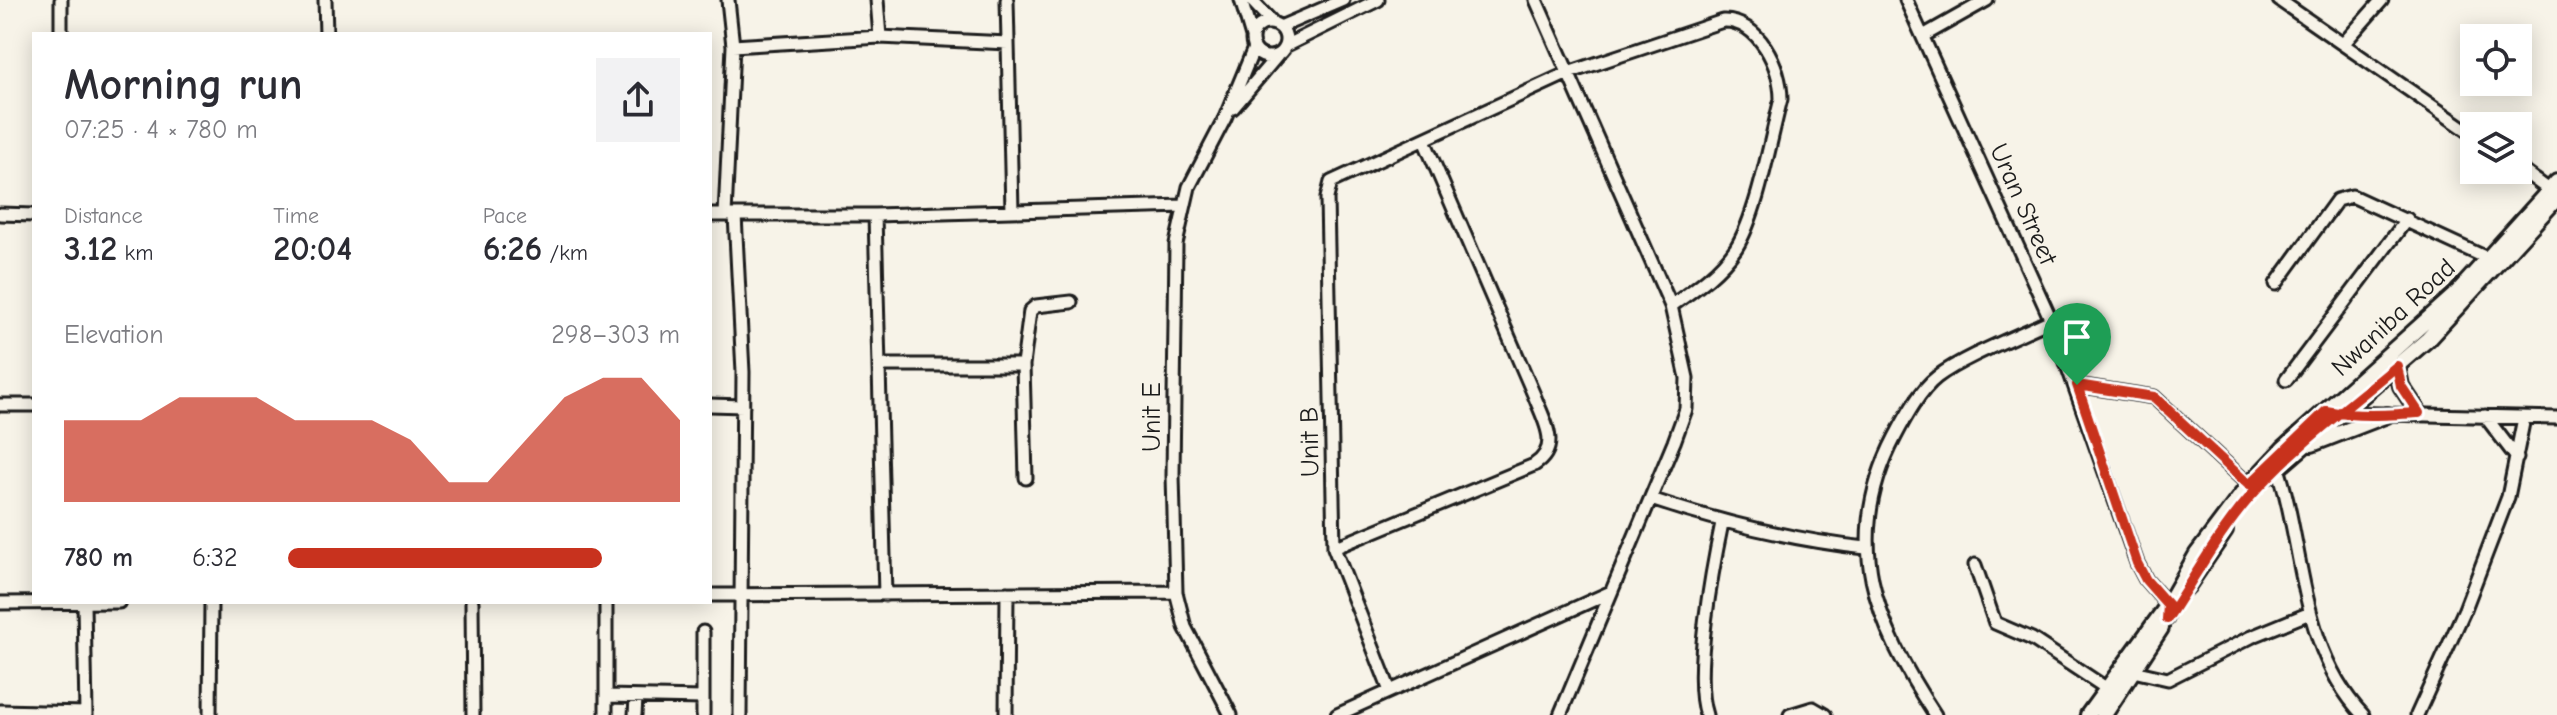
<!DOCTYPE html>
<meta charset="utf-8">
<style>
body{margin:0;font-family:"Comic Neue",sans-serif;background:#f2f2f3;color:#2b2b33;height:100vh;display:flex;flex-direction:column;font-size:30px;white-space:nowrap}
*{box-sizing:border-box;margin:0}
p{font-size:26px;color:#7c7c81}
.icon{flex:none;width:44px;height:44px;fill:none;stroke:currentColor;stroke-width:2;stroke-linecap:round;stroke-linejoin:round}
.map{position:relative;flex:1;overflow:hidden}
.panel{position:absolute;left:32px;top:32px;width:680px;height:572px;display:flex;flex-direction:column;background:#fff;border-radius:0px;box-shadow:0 4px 20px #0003}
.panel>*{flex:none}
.fabs{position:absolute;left:2460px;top:24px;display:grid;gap:16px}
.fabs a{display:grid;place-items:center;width:72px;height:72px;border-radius:0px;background:#fff;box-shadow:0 4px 20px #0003;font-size:40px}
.pin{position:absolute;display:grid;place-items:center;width:68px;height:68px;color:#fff;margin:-82px -34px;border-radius:50% 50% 50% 0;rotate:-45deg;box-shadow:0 0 8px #0007}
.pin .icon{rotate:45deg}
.round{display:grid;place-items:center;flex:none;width:84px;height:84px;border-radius:0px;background:#f2f2f3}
.overview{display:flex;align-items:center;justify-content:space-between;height:136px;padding:0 32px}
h1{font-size:44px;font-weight:600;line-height:60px}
.figures{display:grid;grid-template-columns:repeat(3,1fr);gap:12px;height:136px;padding:8px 32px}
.figures div{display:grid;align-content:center}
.figures b{font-size:34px;font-weight:600}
.figures small{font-size:22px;font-weight:400}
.figures p{font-size:22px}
.chart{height:224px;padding:16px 32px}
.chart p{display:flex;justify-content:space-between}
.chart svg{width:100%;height:144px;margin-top:8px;fill:#c8321e;opacity:.7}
ul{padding:0 32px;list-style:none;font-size:26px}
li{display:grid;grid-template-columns:128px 96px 1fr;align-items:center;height:60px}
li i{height:20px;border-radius:10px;background:#c8321e}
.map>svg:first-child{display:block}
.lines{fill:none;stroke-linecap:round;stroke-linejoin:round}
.minor-casing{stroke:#1c1c1c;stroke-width:17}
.major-casing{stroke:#1c1c1c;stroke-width:20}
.minor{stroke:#f7f3e8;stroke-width:11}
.major{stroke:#f7f3e8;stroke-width:14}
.route-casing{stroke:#fff;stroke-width:16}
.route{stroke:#c8321e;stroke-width:10}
.labels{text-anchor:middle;stroke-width:7;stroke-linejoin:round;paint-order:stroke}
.street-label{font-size:26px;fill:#1c1c1c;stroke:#f7f3e8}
</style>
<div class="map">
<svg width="2557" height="715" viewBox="0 0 2557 715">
<rect width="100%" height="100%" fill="#f7f3e8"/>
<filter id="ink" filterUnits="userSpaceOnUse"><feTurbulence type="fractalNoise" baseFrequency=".0125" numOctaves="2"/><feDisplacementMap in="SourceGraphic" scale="16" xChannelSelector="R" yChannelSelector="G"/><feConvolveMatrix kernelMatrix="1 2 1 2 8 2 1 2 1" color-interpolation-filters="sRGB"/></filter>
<g filter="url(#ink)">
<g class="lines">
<g class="minor-casing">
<path id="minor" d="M325 0 326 34
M877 0 880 37
M1007 0 1012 211
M1241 0 1252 37
M1251 0 1274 24
M1536 0 1671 306 1687 378 1686 409 1674 442 1560 715
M1906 0 2051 320 2137 563 2146 580 2168 605 2167 619
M2279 0 2474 135
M1252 40a17 17 0 1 1 34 0a17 17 0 1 1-34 0Z
M1280 27 1343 0
M61 34V0
M1923 36 1987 0
M2344 43 2382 0
M733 46 880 37 1008 43
M1285 46 1378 0
M1233 108 1277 56
M2518 167 2549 190
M0 214 34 215
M710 215H875L1184 206
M725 215 733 46 728 0
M735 215 743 372 740 715
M875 215 885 595
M2276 284 2337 200 2352 196 2489 259
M881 365H1023
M2286 380 2407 219
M2077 385 2154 397 2249 485
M0 405H34
M710 405 743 406
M2338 413 2557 418
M2485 416 2517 458
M2276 462C2305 546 2298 646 2363 715
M1026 478 1023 365 1030 311 1036 306 1071 302
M1651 499C1723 523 1791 540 1866 548
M1334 548 1534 465C1562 447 1544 421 1534 395L1424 140
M1975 565 1995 623 2032 639 2106 688
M710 595 1176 592
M472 602 473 715
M0 603 119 602
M84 603 86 715
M703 632V715
M2133 671 2168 679 2251 637 2310 613
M1390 691 1334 548 1327 198 1331 182 1568 73 1723 21C1758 20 1781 66 1781 99 1770 140 1758 213 1736 248 1720 272 1695 289 1671 306
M606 696 703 698
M0 711 86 713
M210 715 211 602
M606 715V602
M635 715 636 698
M1006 715 1007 593
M1231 715 1185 627 1176 592 1173 475 1176 244 1189 187 1225 118 1254 48
M1337 715 1611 592
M1706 715C1692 675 1713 566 1722 523
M1790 715 1813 708 1825 715
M1935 715C1875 624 1841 540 1895 437 1905 418 1920 390 1937 377 1963 357 2020 335 2051 320
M2417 715 2465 609 2508 497 2524 418"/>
</g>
<g class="major-casing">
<path id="major" d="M2397 366 2401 386 2419 413
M2312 444 2387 415
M2270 475 2428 339 2557 198
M2187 587 2225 531
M2088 715 2168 605 2197 554 2249 485 2283 449 2456 294 2557 182
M2104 715 2161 628"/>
</g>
<use href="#minor" class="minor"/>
<use href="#major" class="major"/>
</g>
</g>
<g class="lines" filter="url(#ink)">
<g class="route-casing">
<path id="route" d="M2077 385 2154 397 2249 485 2326 411C2357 417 2387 415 2419 413L2401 386 2397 366C2348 407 2292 448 2250 497 2218 534 2194 578 2167 619L2168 605 2146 580 2137 563 2077 385"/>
</g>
<use href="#route" class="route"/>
</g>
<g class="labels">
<g class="street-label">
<text transform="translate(2024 204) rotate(66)" y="9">Uran Street</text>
<text transform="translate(2393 317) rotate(-43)" y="9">Nwaniba Road</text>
<text transform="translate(1151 417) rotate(-90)" y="9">Unit E</text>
<text transform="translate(1309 442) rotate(-91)" y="9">Unit B</text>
</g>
</g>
</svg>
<div class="fabs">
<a><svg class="icon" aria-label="locate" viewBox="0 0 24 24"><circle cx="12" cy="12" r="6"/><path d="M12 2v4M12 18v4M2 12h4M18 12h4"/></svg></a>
<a><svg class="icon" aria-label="layers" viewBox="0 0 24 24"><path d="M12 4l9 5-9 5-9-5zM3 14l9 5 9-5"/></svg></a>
</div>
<div class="pin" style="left:2077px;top:385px;background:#1e9e55"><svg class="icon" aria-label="arrive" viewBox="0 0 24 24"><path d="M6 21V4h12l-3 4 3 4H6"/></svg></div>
<section class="panel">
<div class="overview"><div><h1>Morning run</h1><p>07:25 · 4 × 780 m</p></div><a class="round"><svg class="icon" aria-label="share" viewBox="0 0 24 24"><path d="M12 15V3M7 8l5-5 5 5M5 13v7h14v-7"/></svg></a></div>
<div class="figures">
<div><p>Distance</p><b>3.12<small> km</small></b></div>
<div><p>Time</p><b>20:04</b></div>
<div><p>Pace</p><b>6:26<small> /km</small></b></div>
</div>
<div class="chart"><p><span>Elevation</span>298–303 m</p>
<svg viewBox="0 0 160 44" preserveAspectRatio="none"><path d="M0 44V19L10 19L20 19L30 12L40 12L50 12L60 19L70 19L80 19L90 25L100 38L110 38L120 25L130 12L140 6L150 6L160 19V44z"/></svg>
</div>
<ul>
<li><b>780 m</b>6:32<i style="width:80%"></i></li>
</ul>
</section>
</div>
